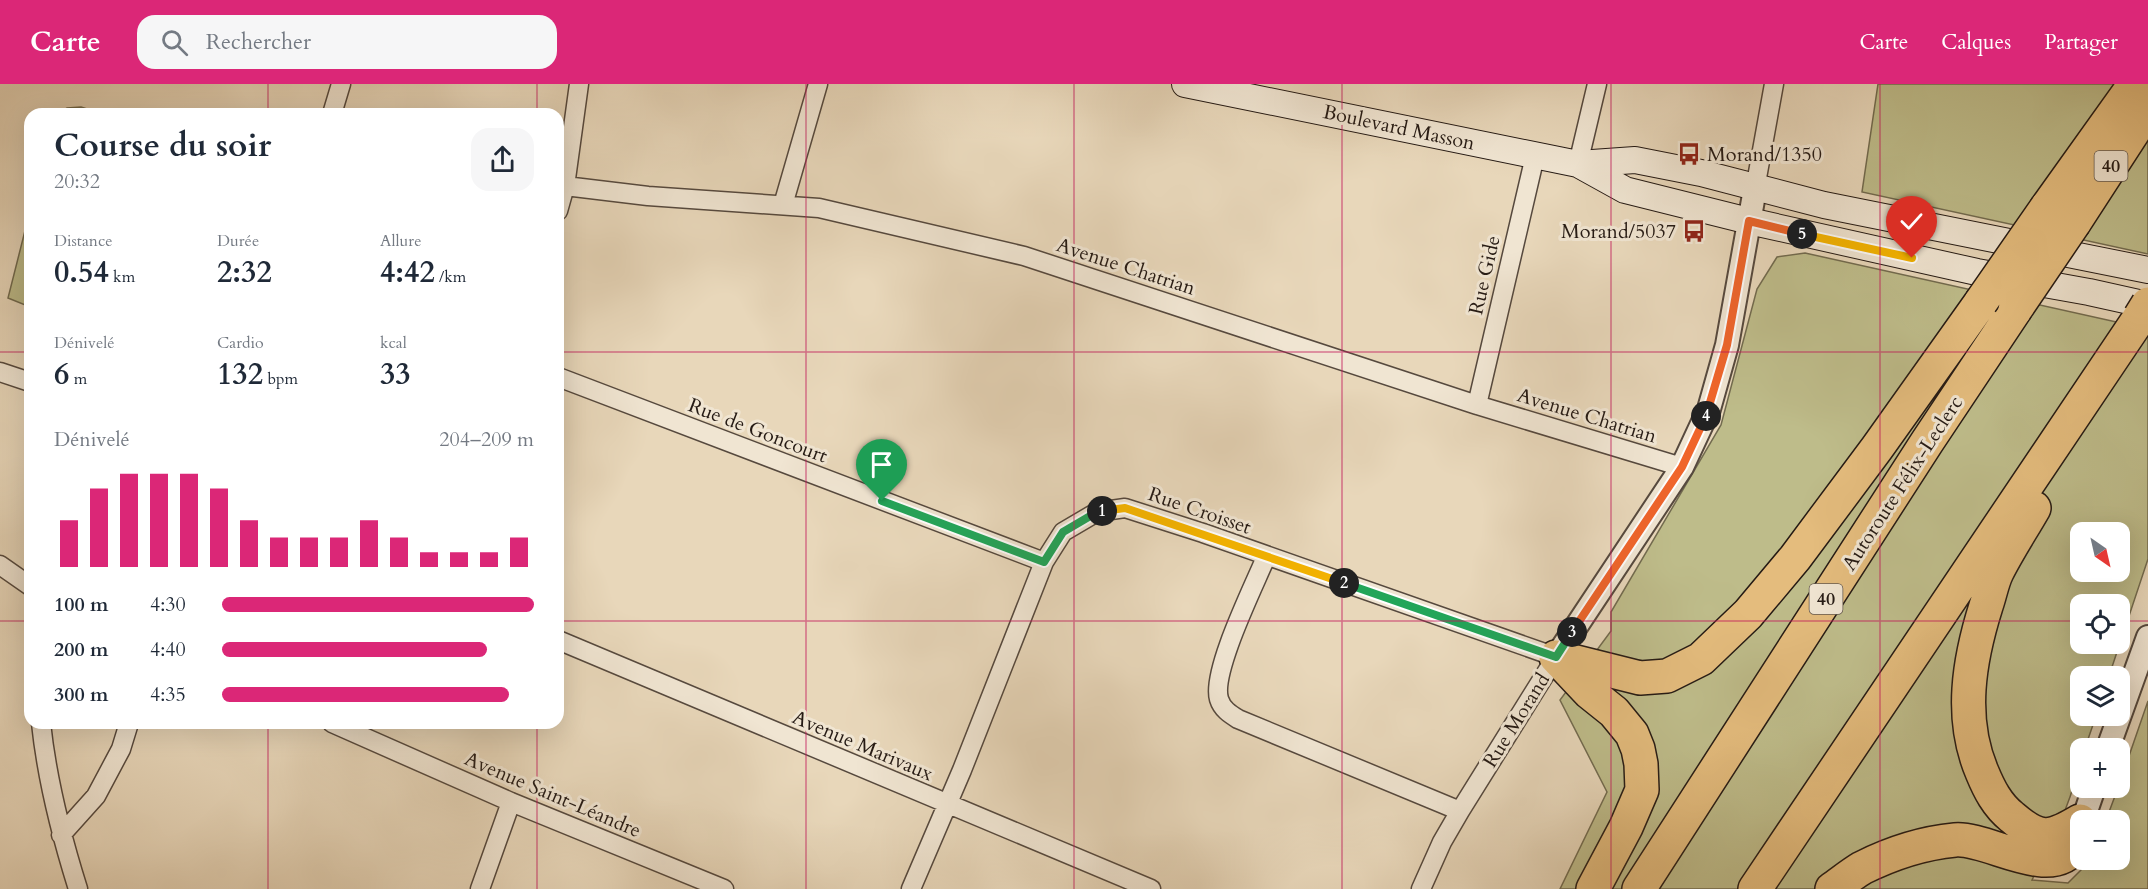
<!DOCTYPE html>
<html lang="fr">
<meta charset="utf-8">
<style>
body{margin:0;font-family:Cardo,serif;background:#f6f6f7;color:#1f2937;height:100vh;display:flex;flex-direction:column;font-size:22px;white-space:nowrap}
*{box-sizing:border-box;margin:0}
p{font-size:20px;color:#747a83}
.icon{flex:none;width:33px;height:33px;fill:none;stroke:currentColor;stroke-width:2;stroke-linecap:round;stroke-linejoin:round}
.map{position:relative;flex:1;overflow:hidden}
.side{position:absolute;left:24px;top:24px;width:540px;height:621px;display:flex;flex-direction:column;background:#fff;border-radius:18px;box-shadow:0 6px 24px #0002}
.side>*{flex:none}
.needle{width:39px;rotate:146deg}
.buttons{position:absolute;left:2070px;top:438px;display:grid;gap:12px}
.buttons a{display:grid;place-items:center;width:60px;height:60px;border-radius:12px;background:#fff;box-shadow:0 6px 24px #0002;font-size:30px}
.pin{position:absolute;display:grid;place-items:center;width:51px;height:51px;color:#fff;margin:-62px -26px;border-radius:50% 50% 50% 0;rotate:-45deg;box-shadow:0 0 6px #0007}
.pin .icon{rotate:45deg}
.km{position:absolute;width:30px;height:30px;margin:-15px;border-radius:50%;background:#222;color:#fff;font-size:16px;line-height:30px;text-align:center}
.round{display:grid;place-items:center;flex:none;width:63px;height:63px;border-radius:18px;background:#f6f6f7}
.summary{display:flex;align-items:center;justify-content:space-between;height:102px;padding:0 30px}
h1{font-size:33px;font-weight:600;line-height:45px}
.metrics{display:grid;grid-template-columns:repeat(3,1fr);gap:9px;height:102px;padding:6px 30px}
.metrics div{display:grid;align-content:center}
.metrics b{font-size:30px;font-weight:600}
.metrics small{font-size:16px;font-weight:400}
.metrics p{font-size:16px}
.chart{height:168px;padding:12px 30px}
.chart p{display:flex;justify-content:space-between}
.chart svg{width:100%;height:108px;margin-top:6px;stroke:#db2777;stroke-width:6}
ul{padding:0 30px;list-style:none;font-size:20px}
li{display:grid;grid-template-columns:96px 72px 1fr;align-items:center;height:45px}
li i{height:15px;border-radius:8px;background:#db2777}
header{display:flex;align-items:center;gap:36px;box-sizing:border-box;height:84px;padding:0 30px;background:#db2777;color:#fff}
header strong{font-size:28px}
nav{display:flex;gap:33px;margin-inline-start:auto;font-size:21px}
.search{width:420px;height:54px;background:#f6f6f7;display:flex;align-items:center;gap:15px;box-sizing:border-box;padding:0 21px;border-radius:18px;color:#747a83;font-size:22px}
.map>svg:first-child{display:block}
.green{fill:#bebc8a;stroke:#726b4f;stroke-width:1.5;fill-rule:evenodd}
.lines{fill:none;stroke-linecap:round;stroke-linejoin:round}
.minor-casing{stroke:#56493e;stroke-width:21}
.tertiary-casing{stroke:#56493e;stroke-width:26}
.secondary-casing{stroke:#251a14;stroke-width:28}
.motorway-casing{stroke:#251a14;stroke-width:36}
.minor{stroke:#f0e5d2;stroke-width:18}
.tertiary{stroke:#f0e5d2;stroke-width:22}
.secondary{stroke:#f0e5d2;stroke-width:26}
.motorway{stroke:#e4bc7d;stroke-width:33}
.motorway-bridge-casing{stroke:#251a14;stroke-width:36;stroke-linecap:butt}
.motorway-bridge{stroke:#e4bc7d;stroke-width:33}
.split-1-casing{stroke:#fff;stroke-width:12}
.split-2-casing{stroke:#fff;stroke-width:12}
.split-3-casing{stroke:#fff;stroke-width:12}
.split-4-casing{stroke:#fff;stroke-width:12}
.split-5-casing{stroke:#fff;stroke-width:12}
.split-6-casing{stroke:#fff;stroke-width:12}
.split-1{stroke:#22a559;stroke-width:8}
.split-2{stroke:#f5b400;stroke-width:8}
.split-3{stroke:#22a559;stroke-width:8}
.split-4{stroke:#f0652b;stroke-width:8}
.split-5{stroke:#f0652b;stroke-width:8}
.split-6{stroke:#f5b400;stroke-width:8}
.grid{fill:none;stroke:#c2185b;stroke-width:1.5;stroke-opacity:0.55}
.labels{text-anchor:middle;stroke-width:6;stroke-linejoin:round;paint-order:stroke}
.shield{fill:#f0e5d2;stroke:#62574d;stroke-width:1.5}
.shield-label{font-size:18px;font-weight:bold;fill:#251a14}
.street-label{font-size:20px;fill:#251a14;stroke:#f0e5d2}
.poi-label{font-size:20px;fill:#251a14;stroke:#f0e5d2;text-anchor:start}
</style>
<header>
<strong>Carte</strong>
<div class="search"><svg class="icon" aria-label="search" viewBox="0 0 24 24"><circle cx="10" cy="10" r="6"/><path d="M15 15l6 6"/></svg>Rechercher</div>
<nav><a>Carte</a><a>Calques</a><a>Partager</a></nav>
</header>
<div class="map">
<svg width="2148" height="805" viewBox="0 0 2148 805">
<rect width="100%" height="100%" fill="#e8d7ba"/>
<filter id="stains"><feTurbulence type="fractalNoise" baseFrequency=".00333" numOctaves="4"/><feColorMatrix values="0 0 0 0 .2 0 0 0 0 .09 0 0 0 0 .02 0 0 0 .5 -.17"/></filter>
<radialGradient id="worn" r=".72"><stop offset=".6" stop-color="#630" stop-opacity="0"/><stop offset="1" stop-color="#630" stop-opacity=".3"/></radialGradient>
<path class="green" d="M1878 0H2148V170L1862 108Z
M81 23 102 30H58L67 24Z
M30 127V223L8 214Z
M1805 169 2148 245V475L2109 592H2080V632H2096L2085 664H2080C2080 705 2050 760 2032 796L2068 799 2091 776H2120V736H2106L2118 704H2120V698L2148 617V805H1560L1607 708 1560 616 1611 547V528L1721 341 1757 205 1777 173ZM2080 448H2120V488H2080ZM2080 520H2120V560H2080Z"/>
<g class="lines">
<g class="minor-casing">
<path id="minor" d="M332 30 341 0
M1578 80 1597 0
M565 102 579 0
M1755 105 1774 0
M783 121 818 0
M558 127 565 102 648 112 819 124 1024 172 1477 321 1682 383
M0 288 30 298
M558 293 1044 478
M1477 321 1535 72
M1266 473C1254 502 1211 588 1219 615 1222 625 1230 630 1238 635L1460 727
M0 481 30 502
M558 556 1151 805
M41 639C47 696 61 751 78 805
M332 639 511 718 724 805
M61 751 96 712 121 665 129 639
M480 805 511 718
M911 805 962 686 1044 478 1063 448 1097 428 1125 424 1203 449 1556 573 1460 727 1442 758 1421 805"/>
</g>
<g class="tertiary-casing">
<path id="tertiary" d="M1556 573 1682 383 1709 325 1727 261 1755 105
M2108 664 2148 553
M2083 736 2094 704"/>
</g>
<g class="secondary-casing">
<path id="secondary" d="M1185 0 1578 80 1635 76 1701 89 1824 121 2148 186
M1578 80 1625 106 1749 137 1977 188 2089 208 2148 221"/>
</g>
<g class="motorway-casing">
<path id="motorway" d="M2047 123 2135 0
M2074 139 2148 25
M2034 424C2022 445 2008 466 1997 488 1992 498 1990 511 1986 522 1969 576 1959 634 1982 688 1989 705 1997 721 2012 733 2040 757 2050 755 2080 737
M1556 573 1640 594 1667 592 1701 575 1748 530 1795 474 1877 364 1981 218
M1556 573 1589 608 1614 628 1632 650 1638 665 1641 680 1642 706 1626 743 1593 805
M1639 805 1927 358 2015 226
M1755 805 2140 233
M1832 805C1842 798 1852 790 1862 784 1890 770 1923 759 1955 756 1988 753 2052 799 2075 761 2078 756 2079 748 2080 743"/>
</g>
<use href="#minor" class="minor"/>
<use href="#tertiary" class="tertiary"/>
<use href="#secondary" class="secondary"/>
<use href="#motorway" class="motorway"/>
<g class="motorway-bridge-casing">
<path id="motorway-bridge" d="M1981 218 2047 123
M2015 226 2074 139
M2140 233 2148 220"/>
</g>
<use href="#motorway-bridge" class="motorway-bridge"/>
</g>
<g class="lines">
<g class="split-1-casing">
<path id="split-1" d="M882 417 1044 478 1063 448 1097 428 1102 427"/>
</g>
<g class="split-2-casing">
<path id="split-2" d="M1102 427 1125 424 1344 499"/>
</g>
<g class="split-3-casing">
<path id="split-3" d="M1344 499 1556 573 1572 548"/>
</g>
<g class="split-4-casing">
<path id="split-4" d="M1572 548 1682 383 1706 332"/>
</g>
<g class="split-5-casing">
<path id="split-5" d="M1706 332 1727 261 1749 137 1802 150"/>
</g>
<g class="split-6-casing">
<path id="split-6" d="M1802 150 1912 174"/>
</g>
<use href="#split-1" class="split-1"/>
<use href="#split-2" class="split-2"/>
<use href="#split-3" class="split-3"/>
<use href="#split-4" class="split-4"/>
<use href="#split-5" class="split-5"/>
<use href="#split-6" class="split-6"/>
</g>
<path class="grid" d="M268 0V30M537 0V30M806 0V805M1074 0V805M1342 0V805M1611 0V805M1880 0V805M0 268H30M558 268H2148M0 537H30M558 537H2080M2120 537H2148M268 639V805M537 639V805"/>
<defs>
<g id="bus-bare" transform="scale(1.8)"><path d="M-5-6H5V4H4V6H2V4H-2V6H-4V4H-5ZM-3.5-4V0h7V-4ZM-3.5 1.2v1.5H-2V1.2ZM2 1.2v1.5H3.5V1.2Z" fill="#8f2418" stroke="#f0e5d2" stroke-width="2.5" paint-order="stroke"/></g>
</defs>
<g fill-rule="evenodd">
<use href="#bus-bare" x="1689" y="70"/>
<use href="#bus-bare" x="1694" y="147"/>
</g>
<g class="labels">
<g class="shield">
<rect x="2094.5" y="67" width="33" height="30" rx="4.5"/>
<rect x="1809.5" y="500" width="33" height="30" rx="4.5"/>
</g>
<g class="shield-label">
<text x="2111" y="88">40</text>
<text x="1826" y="521">40</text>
</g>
<g class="street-label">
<text transform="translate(1399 43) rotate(12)" y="7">Boulevard Masson</text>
<text transform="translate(1126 182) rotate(18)" y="7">Avenue Chatrian</text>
<text transform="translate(1484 191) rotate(-77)" y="7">Rue Gide</text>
<text transform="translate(1587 331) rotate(17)" y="7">Avenue Chatrian</text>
<text transform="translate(758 346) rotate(21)" y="7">Rue de Goncourt</text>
<text transform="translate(1902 399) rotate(-57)" y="7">Autoroute Félix-Leclerc</text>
<text transform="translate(1200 426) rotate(19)" y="7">Rue Croisset</text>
<text transform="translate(1516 636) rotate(-58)" y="7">Rue Morand</text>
<text transform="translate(863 661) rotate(23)" y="7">Avenue Marivaux</text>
<text transform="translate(553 710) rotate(23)" y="7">Avenue Saint-Léandre</text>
</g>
<g class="poi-label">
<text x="1707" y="77">Morand/1350</text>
<text x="1676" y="154" text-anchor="end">Morand/5037</text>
</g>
</g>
<rect width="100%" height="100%" filter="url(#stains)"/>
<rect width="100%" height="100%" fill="url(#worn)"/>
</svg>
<div class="buttons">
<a><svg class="needle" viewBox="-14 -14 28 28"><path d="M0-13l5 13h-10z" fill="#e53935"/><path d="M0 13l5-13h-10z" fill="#747a83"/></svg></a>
<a><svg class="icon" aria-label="locate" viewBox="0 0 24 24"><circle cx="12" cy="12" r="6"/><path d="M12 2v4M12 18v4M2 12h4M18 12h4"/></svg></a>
<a><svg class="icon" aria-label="layers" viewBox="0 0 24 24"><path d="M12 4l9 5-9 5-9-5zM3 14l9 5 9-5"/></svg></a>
<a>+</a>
<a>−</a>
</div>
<div class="pin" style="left:882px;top:417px;background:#1e9e55"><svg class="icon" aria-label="arrive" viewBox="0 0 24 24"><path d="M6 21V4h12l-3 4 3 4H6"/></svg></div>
<div class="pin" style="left:1912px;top:174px;background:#d93025"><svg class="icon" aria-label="check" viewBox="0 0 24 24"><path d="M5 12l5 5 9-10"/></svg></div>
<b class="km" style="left:1102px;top:427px">1</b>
<b class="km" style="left:1344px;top:499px">2</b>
<b class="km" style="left:1572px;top:548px">3</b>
<b class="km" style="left:1706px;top:332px">4</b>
<b class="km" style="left:1802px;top:150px">5</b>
<section class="side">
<div class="summary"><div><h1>Course du soir</h1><p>20:32</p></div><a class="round"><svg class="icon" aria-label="share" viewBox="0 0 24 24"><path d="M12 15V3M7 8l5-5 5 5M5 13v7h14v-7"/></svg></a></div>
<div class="metrics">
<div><p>Distance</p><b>0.54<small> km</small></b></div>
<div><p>Durée</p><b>2:32</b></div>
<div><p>Allure</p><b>4:42<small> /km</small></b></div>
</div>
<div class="metrics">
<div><p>Dénivelé</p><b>6<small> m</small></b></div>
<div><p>Cardio</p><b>132<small> bpm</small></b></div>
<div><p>kcal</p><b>33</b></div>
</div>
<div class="chart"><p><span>Dénivelé</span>204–209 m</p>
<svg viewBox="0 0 160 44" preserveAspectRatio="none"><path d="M5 44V25M15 44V12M25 44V6M35 44V6M45 44V6M55 44V12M65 44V25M75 44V32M85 44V32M95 44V32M105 44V25M115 44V32M125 44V38M135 44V38M145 44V38M155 44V32"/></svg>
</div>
<ul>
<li><b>100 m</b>4:30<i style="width:100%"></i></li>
<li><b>200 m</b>4:40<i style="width:85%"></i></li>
<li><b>300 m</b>4:35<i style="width:92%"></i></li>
</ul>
</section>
</div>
